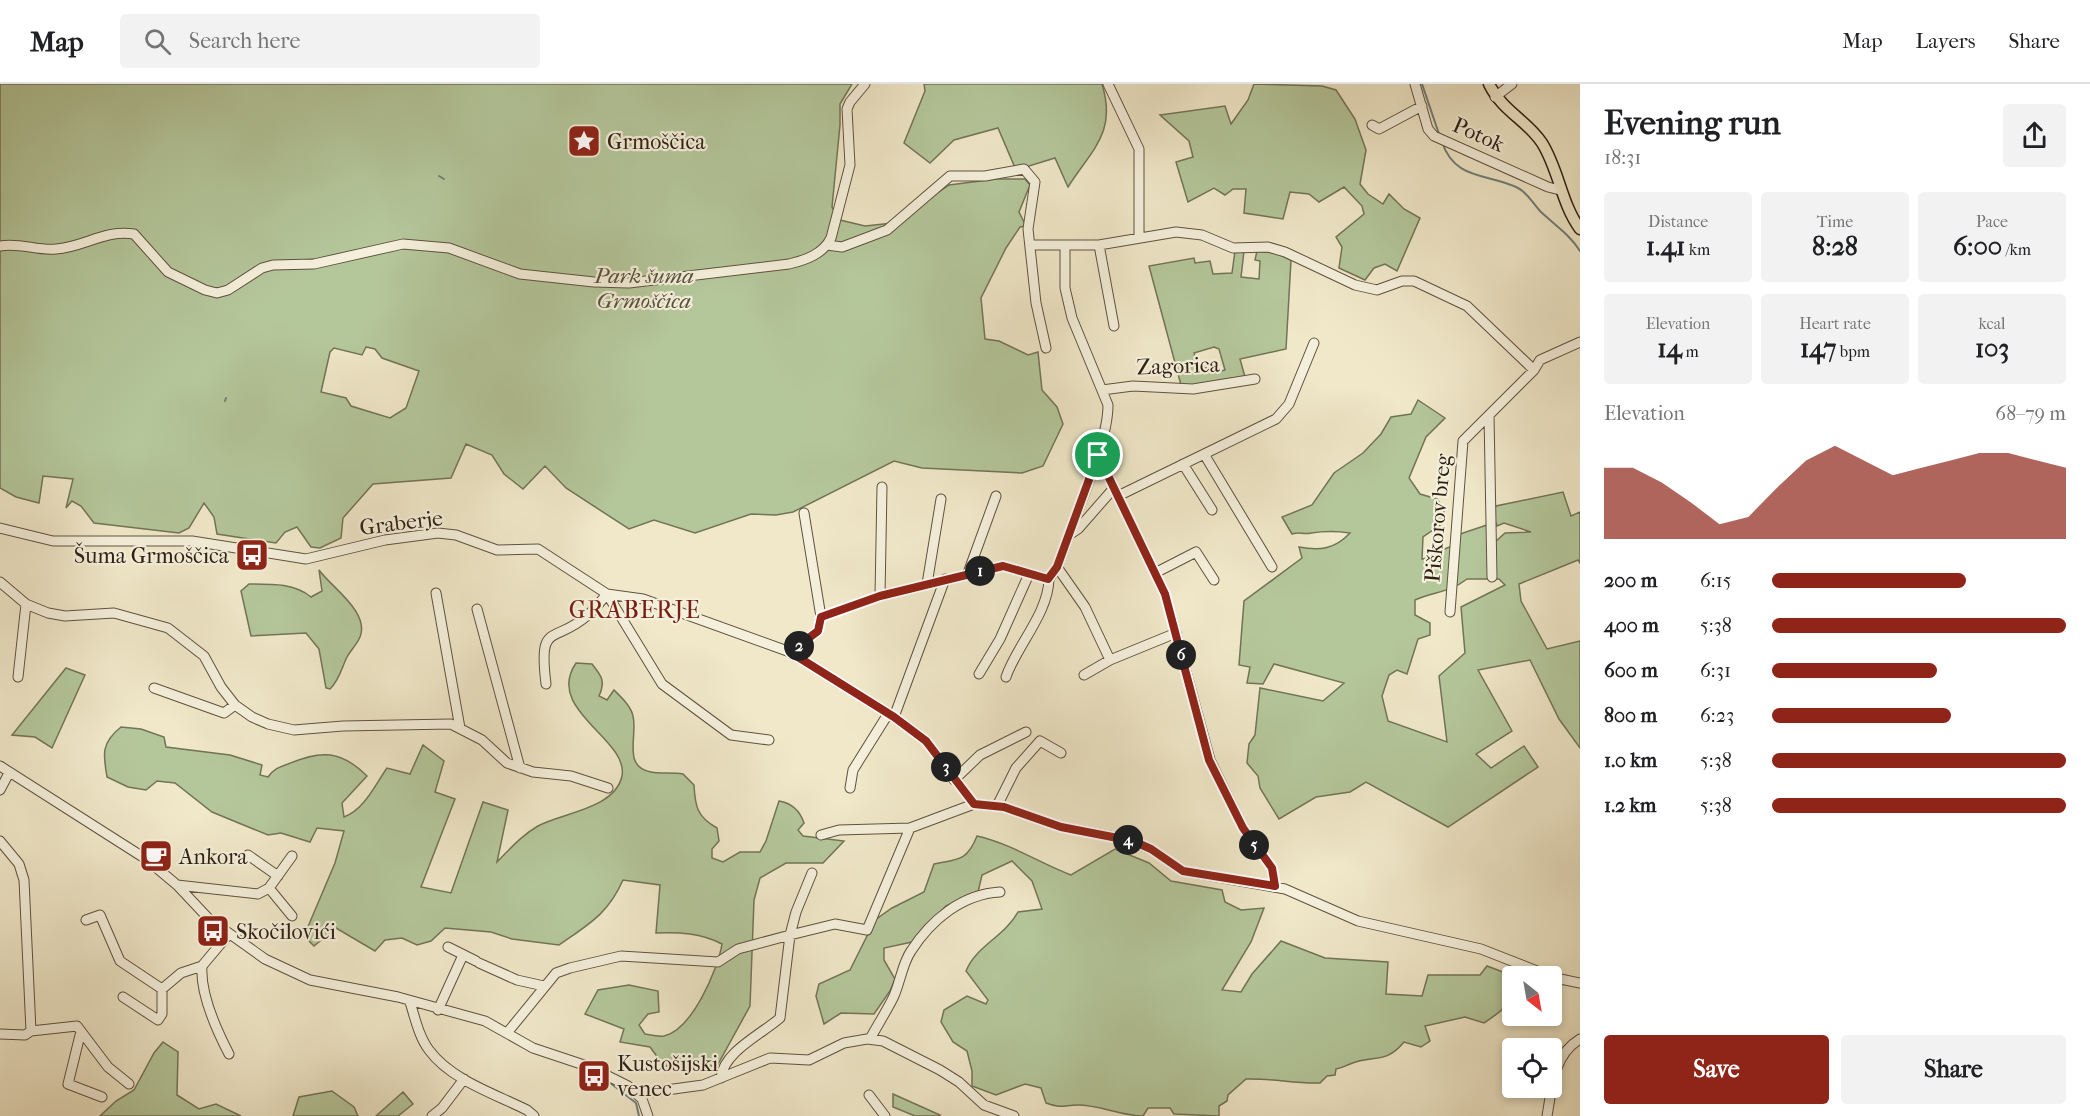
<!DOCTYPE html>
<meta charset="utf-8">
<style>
body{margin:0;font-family:"IM FELL French Canon",serif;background:#f2f2f2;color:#202124;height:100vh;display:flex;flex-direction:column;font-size:22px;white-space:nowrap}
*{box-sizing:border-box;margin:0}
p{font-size:20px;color:#757577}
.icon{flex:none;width:33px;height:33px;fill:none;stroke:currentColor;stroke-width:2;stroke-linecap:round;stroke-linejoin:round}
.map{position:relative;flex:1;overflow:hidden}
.sheet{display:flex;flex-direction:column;background:#fff;width:510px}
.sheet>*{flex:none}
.needle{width:39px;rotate:149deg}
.buttons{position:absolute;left:1502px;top:882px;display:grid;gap:12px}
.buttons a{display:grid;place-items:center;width:60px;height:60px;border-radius:6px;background:#fff;box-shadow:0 3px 9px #0003;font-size:30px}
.pin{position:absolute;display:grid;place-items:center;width:51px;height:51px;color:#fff;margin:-26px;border:3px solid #fff;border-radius:50%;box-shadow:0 2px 6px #0007}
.km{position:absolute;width:30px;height:30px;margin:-15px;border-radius:50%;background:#222;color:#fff;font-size:16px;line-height:30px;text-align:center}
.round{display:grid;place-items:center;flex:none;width:63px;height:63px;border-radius:6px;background:#f2f2f2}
.overview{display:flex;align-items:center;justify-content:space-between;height:102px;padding:0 24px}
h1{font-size:33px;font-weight:700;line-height:45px}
.stats{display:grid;grid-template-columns:repeat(3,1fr);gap:9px;height:102px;padding:6px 24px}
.stats div{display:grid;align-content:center;border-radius:6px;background:#f2f2f2;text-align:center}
.stats b{font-size:26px;font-weight:700}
.stats small{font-size:16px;font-weight:400}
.stats p{font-size:16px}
.chart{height:168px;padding:12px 24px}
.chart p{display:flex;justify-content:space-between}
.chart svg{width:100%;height:108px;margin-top:6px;fill:#8f2418;opacity:.7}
.primary-button{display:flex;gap:12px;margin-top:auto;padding:12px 24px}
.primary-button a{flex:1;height:69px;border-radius:6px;background:#8f2418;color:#fff;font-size:24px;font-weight:700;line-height:69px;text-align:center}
.primary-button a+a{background:#f2f2f2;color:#202124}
ul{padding:0 24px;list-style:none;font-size:20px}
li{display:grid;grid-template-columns:96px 72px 1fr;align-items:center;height:45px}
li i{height:15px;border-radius:8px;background:#8f2418}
header{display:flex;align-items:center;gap:36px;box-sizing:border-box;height:84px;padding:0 30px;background:#fff;border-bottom:2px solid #e0e0e0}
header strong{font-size:28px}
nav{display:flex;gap:33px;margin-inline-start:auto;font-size:21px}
.search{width:420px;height:54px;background:#f2f2f2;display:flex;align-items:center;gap:15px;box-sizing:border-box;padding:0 21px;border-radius:6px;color:#757577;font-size:22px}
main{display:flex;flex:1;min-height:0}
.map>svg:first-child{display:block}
.green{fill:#b4c79b;stroke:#727457;stroke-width:1.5;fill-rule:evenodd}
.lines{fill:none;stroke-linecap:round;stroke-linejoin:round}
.stream{stroke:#717f7a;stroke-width:2}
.minor-casing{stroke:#5f5240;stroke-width:11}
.major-casing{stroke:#2f2013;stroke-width:13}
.minor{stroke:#f5f0dc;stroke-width:9}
.major{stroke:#f0e8c9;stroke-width:10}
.route-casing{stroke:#fff;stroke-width:12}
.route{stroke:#8f2418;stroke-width:8}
.labels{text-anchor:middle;stroke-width:4.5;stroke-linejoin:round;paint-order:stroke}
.street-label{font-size:22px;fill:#2f2013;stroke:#f5f0dc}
.poi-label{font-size:22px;fill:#2f2013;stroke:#f5f0dc;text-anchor:start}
.park-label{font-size:22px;font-style:italic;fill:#57523c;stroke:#f5f0dc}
.neighbourhood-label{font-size:24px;letter-spacing:1.5px;fill:#7a1f14;stroke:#f5f0dc}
</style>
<header>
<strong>Map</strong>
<div class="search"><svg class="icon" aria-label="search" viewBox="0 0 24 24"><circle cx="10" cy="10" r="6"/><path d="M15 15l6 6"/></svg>Search here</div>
<nav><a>Map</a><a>Layers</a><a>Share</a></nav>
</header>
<main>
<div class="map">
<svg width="1580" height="1032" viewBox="0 0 1580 1032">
<rect width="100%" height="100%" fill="#f0e8c9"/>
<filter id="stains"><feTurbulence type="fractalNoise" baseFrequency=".00333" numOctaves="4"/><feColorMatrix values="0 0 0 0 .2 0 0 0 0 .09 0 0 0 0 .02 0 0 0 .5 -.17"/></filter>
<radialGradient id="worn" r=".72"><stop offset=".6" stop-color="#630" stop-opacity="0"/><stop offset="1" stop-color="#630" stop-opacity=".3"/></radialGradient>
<path class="green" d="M0 0H852L840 20V41L832 123 840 136 865 142 893 139 949 101 996 95H1025L1030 101 1019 128 1026 142 1020 143 1006 164 981 214 985 255 999 257 1028 271 1038 268 1042 306 1057 323 1063 340 1043 382 1022 389 922 384 894 377 793 428 776 431 751 430 695 449 654 436 629 445 566 404 545 382 523 405 504 390 492 371 466 360 451 394 373 400 343 434 341 454 320 464 311 463 297 443 285 448 276 459 217 450 214 433 204 419 189 444 179 449 94 439 81 422 72 417 66 424 73 395 43 392 39 419 16 413 0 404ZM366 263 375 265 382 274 419 287 406 324 390 334 351 322 346 314 321 308 330 268 334 264 362 271Z
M924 0H1102C1117 49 1092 65 1068 103L1055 74 1016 86 998 44 954 56 930 79 904 59 925 7Z
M1254 0 1322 2 1336 6 1355 35 1366 66 1360 100 1368 110 1383 120 1389 110 1404 125 1420 134 1397 187 1385 180 1374 184 1365 196 1339 184 1342 163 1336 153 1364 130 1362 122 1344 103 1319 118 1309 110 1290 108 1283 135 1244 129 1246 105H1233L1225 111 1214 104 1188 118 1176 78 1193 73 1189 57 1160 31 1225 22 1231 40 1248 16Z
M1235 167H1244L1241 193 1259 195 1260 177 1255 176 1257 167 1276 169 1291 176 1286 265 1240 275 1245 293 1203 302 1181 301 1149 182 1194 174 1195 179 1210 177 1213 190 1232 189ZM1214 263 1219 265 1225 286 1214 289 1211 283 1199 285 1194 269Z
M1418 316 1445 334 1426 353 1409 394 1420 410 1437 415 1444 426 1443 439 1423 453 1422 475C1435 474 1440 464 1454 462V452L1487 441 1495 458 1505 449 1531 448 1504 439 1497 442 1493 431 1496 422 1563 408 1571 432 1580 428V479L1578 476 1519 500 1521 517 1547 565 1580 557V664L1559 635 1530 576 1478 586 1512 647 1476 670 1491 684 1524 662 1538 683 1448 743 1366 698 1350 708 1316 713 1279 735 1260 704 1258 692 1247 679 1249 660 1255 651 1260 604 1323 617 1344 599 1274 580 1263 600 1247 599 1250 583 1239 581 1244 517 1302 474 1299 463C1320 467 1335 465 1350 449 1337 447 1324 447 1311 449 1303 451 1300 447 1292 450L1282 433 1312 421 1334 389 1363 369 1381 350 1391 333 1411 330ZM1467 495H1499L1505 501 1461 523 1465 569 1439 592 1447 658 1388 637 1382 612 1389 591 1397 586 1407 590 1418 555 1430 551V539L1415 531V516C1435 507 1449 509 1467 495Z
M319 486C331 503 370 528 360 553 357 560 351 566 347 573 341 585 340 595 330 605L326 604 319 565 306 549 251 552 241 507 249 500C271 500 294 499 311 513L322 507Z
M576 579 592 580C601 591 606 597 599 612L607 616 614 606C621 613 631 622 633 632 638 651 622 683 651 688 661 690 672 688 683 690L694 701C695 722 697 733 717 744L719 757 712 765V774L723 778 740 768H760L766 757 779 717C791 719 800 727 804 739L798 746 803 752 844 757 823 779H786L760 794 754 816 750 922 717 982H664L650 963 620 958 624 945 585 930 598 906 629 901 658 907 659 928 648 930 639 941 645 950C651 951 658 953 664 952 692 946 718 885 722 860 701 849 679 848 656 849L660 801 623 796C608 830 589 840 559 861L512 855 491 848 445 844 431 857 417 861 402 854 385 856 375 867 336 844 314 862 304 852 335 779 344 747 317 744 310 758 281 749 268 751 212 728 175 699 157 697 146 706 128 703 107 693C103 670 101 659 121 643L141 645 164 653 166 663 230 671 262 681 260 691 268 693C273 685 280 683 288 680 321 666 341 666 367 692L342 719 344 733C364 726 375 701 387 684L410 690 423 661 444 677 435 708 455 715 421 803 451 809 483 718 508 726 497 778C510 765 522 751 538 742 561 729 615 725 622 692 629 655 544 626 576 579Z
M66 584 85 591 52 664 35 653 12 651Z
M977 752C1012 760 1039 779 1071 791L1115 765 1149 779 1171 797 1222 806 1225 818 1241 826 1264 824 1251 858 1222 906 1241 908 1252 890 1281 857 1325 874 1388 878 1386 910 1422 912 1428 891H1480L1487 882 1511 891C1514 919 1506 924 1484 939L1465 933 1425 942 1430 957 1421 963 1404 958C1385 981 1374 970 1350 980 1345 982 1342 984 1336 985L1335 991 1327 992 1320 999C1295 1000 1272 994 1246 995L1228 1011 1227 1017 1219 1022V1032L1174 1030 1170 1024H1148L1143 1032C1121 1032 1100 1021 1078 1021 1064 1021 1062 1025 1046 1019L1041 1004 1025 1000 996 1011 972 1002V987L967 967 953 958 941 938 944 926 967 912 986 920 988 916 966 887C976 862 1004 853 1018 828L1042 825 1032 797 1012 777 982 791 978 808 946 822 912 858 884 864V876L895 895 890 907 874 930 841 929 824 940 816 912 819 900 850 886 875 836 892 824 924 808 934 780C959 775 967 777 977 752Z
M163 958 178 968 177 1011 199 1025 216 1020 241 1032H100L116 1017 134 1006 154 969Z
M332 1007 354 1023 358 1032H293L299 1013Z
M403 1008 413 1020 398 1032H376Z
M893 1010 940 1031V1032H915L893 1023Z"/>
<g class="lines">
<path class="stream" d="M1422 0 1439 50
M1442 58C1455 97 1488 89 1518 104 1528 109 1533 120 1541 128 1555 141 1570 151 1580 167
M439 92 444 95
M225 317 226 314
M609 998 636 1019 639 1032"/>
<g class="minor-casing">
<path id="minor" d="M1108 0 1139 65V154
M1415 0 1428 45 1434 52 1548 103 1560 106
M1495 13 1512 0
M1372 41 1379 45 1422 22
M827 161 842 163 887 146 950 92H985L1024 85 1035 98 1028 145 1036 219 1046 264
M1031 161H1099L1176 148 1202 151 1233 164 1268 163 1285 168 1355 201 1377 206 1402 197H1414L1467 222 1534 286
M1099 161 1114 242
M0 162C19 158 37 167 56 165 84 163 106 145 134 150L168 188 205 206 217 209 228 206 262 184 273 181 314 180 403 160 449 164 520 190 594 198 629 199 789 180C806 176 823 170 831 154L850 81 847 25 850 18 865 0
M1065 162V204L1072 234 1108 321C1108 357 1081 416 1069 451
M1102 306 1133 302 1193 305 1255 295
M1489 331 1492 493
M1204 370 1272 483
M1098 371 1165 510 1210 676 1243 744 1272 784 1275 802
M1183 380 1212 426
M1118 412 1276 335 1289 320 1314 259
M804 429 821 533
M0 444 53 457H192L306 475 385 456 438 449 456 451 497 466 538 465 607 510 643 515 790 568 894 633 926 657 974 720 1004 723 1061 743 1125 755 1151 765 1183 787 1285 805 1358 837 1481 865 1550 892
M1057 483 1085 523 1110 576
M968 489 996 412
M1155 489 1196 468 1214 496
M0 498 26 520 48 529 65 532 114 529 168 544 204 572 221 603 235 621 252 633 268 640 294 646 343 642 451 640 482 656 507 679 533 688 571 692 608 704
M927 500 941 415
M436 509 460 644
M607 510 662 600 731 651 769 656
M880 512 882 403
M477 525 520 684
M1450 528 1463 357 1534 286 1540 276 1580 258
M790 568 818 547 821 533 880 512 1003 482 1049 495 1057 483 1069 451 1078 445 1114 404
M979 590 1000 555 1029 490
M1084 591 1110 576 1176 549
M18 593 26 520
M1006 593C1017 561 1048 530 1049 495
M546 600C538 536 554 561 588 531 595 525 601 517 607 510
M154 604 224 629 235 621
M894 633 945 495
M0 682 146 775 177 801 209 835 265 875 310 896 398 913 485 937 533 964 590 983 628 1002 642 1015 648 1032
M954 696 980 671 1026 648
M850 704 853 686 888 630
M0 706 9 689
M997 722 1016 684 1040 657 1061 669
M821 751 839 746 910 744 974 720
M0 757 19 780 24 796 31 947 25 951 0 950
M248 771 278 792
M177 801 258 810 269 804 292 772
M269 804 292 832
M86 836 100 831 120 877 162 905 181 889 202 882 228 851
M448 863 476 877
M479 879 517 896 544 902
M202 882C200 910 216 945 229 970
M1551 893 1580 899
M123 913 158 936 162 930V905
M410 918C415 934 419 953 429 966 451 996 495 1010 527 1026L534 1032
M438 926 463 871
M31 947 77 942 108 983 129 1000
M81 947 68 1000 102 1013
M507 949 556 889 570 884 621 872 718 878 738 865 790 851 796 828 812 789
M870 955C877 942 886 928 893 914 900 900 902 880 911 867 931 836 962 810 1000 808
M721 994C723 968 762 950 780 934L790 851 835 840 867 846 910 744
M637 1010 703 1001 770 974 809 976 844 959 867 955 883 957 940 986 959 998 984 1021 1014 1032
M869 1011 885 1032
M432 1032 442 1024 464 995
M1547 1032C1552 1004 1553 971 1580 955"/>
</g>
<g class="major-casing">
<path id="major" d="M1489 0C1503 28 1527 36 1542 59 1559 86 1561 119 1580 145"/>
</g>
<use href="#minor" class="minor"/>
<use href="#major" class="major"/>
</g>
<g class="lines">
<g class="route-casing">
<path id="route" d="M1098 371 1165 510 1209 676 1243 744 1272 784 1275 802 1183 787 1151 765 1133 757 1061 743 1004 723 974 720 926 657 894 633 790 568 818 547 821 533 880 512 1003 482 1048 495 1057 483Z"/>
</g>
<use href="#route" class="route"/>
</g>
<defs>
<g id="sight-square" transform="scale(1.725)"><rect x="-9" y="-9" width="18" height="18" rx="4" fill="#8f2418" stroke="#f5f0dc"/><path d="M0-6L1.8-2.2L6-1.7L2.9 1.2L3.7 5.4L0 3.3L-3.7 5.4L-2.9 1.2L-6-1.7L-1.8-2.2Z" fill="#fff"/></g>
<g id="bus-square" transform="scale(1.725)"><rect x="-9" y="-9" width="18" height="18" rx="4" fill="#8f2418" stroke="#f5f0dc"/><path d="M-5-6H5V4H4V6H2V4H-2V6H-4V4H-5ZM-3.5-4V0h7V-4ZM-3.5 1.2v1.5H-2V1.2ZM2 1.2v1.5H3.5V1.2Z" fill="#fff"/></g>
<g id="cafe-square" transform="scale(1.725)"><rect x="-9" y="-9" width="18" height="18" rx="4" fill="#8f2418" stroke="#f5f0dc"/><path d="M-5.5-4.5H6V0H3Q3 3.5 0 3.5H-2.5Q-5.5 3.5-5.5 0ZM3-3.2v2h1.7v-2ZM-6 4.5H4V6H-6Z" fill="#fff"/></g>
</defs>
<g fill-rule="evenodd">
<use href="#sight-square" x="584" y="57"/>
<use href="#bus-square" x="252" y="471"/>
<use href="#cafe-square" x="156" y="772"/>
<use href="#bus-square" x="213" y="847"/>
<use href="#bus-square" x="594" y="992"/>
</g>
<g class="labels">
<g class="street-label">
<text transform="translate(1479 50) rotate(24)" y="8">Potok</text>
<text transform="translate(1178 281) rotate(-2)" y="8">Zagorica</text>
<text transform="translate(1437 434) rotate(-85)" y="8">Piškorov breg</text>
<text transform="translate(401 438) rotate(-7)" y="8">Graberje</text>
</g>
<g class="poi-label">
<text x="607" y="65">Grmoščica</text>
<text x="229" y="479" text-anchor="end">Šuma Grmoščica</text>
<text x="179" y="780">Ankora</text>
<text x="236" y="855">Skočilovići</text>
<text x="617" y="987">Kustošijski<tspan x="617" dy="25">venec</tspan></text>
</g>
<g class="park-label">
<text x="644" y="199">Park šuma<tspan x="644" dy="25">Grmoščica</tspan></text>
</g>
<g class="neighbourhood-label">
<text x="635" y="534">GRABERJE</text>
</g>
</g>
<rect width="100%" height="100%" filter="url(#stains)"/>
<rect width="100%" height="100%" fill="url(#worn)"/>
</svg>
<div class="buttons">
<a><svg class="needle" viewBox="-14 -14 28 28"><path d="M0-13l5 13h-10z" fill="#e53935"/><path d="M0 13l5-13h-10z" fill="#757577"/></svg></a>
<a><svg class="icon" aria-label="locate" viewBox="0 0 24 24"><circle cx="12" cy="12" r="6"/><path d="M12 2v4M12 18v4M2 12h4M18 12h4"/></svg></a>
</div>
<div class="pin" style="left:1098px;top:371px;background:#1e9e55"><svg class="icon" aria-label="arrive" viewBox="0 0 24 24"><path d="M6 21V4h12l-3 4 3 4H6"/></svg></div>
<b class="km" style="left:980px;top:487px">1</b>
<b class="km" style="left:799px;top:562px">2</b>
<b class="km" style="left:946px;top:683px">3</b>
<b class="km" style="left:1128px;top:756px">4</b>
<b class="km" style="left:1254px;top:761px">5</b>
<b class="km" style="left:1181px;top:571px">6</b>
</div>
<section class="sheet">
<div class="overview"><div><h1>Evening run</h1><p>18:31</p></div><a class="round"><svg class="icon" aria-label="share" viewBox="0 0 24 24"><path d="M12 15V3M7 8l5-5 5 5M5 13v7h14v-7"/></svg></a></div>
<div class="stats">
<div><p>Distance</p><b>1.41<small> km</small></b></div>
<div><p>Time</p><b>8:28</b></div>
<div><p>Pace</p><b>6:00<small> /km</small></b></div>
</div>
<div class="stats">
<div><p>Elevation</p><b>14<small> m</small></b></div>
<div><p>Heart rate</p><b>147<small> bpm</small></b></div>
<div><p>kcal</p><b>103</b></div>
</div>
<div class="chart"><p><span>Elevation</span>68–79 m</p>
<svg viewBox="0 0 160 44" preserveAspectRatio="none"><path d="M0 44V15L10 15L20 21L30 29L40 38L50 35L60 23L70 12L80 6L90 12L100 18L110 15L120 12L130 9L140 9L150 12L160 15V44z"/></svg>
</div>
<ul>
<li><b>200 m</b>6:15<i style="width:66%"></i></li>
<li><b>400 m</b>5:38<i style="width:100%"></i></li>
<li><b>600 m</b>6:31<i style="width:56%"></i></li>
<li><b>800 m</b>6:23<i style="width:61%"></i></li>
<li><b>1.0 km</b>5:38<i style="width:100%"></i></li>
<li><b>1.2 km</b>5:38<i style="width:100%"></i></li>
</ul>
<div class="primary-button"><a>Save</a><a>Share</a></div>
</section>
</main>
